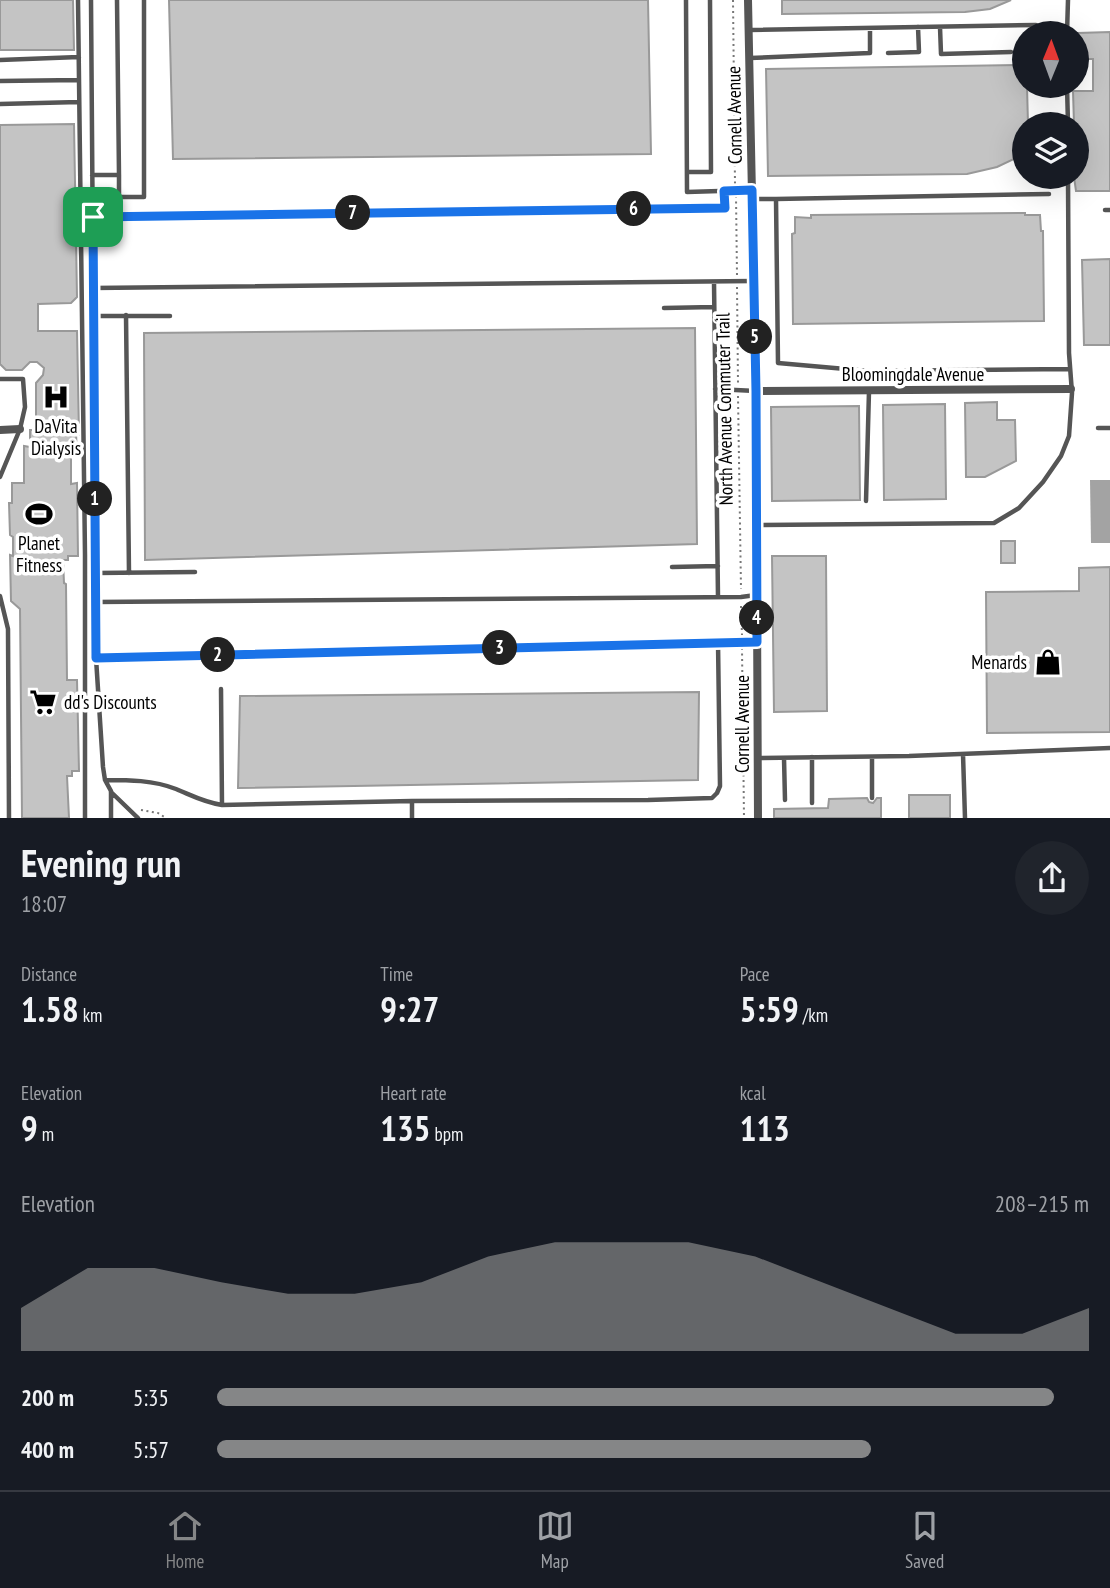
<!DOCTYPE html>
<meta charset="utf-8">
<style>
body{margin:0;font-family:"PT Sans Narrow",sans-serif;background:#20242c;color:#f1f3f6;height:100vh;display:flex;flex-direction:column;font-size:26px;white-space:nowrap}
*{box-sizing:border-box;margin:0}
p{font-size:23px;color:#9ea1a6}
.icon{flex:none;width:38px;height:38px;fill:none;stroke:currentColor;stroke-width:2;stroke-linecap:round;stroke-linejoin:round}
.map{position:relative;height:818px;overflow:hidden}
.drawer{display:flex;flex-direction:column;background:#171b24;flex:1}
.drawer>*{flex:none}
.needle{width:46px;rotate:1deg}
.controls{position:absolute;left:1012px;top:21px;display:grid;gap:14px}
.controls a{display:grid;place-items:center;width:77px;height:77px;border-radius:50%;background:#171b24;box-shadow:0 7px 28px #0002;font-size:35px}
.pin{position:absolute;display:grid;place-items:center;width:60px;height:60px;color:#fff;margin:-30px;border-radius:14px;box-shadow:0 4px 10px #0006}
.km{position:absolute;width:35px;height:35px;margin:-18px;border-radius:50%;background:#222;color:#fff;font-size:19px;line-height:35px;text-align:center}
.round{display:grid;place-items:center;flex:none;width:74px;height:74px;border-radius:37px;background:#20242c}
.head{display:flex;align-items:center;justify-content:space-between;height:119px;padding:0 21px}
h1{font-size:38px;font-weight:600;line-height:52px}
.figures{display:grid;grid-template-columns:repeat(3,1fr);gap:10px;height:119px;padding:7px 21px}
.figures div{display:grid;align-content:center}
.figures b{font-size:35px;font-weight:600}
.figures small{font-size:19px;font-weight:400}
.figures p{font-size:19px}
.chart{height:196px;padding:14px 21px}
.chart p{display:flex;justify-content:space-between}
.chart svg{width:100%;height:126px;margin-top:7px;fill:#858687;opacity:.7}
ul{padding:0 21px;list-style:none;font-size:23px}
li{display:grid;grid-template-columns:112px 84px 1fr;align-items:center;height:52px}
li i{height:18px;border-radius:9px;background:#858687}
.tab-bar{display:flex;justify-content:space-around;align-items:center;height:98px;border-top:2px solid #363941;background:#171b24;font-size:19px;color:#9ea1a6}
.tab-bar a{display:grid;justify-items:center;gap:4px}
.tab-bar .selected{color:#858687}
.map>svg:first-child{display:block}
.water{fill:#a3a3a3}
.building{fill:#c4c4c4;stroke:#999;stroke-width:2}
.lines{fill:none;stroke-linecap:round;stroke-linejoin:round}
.path{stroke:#777;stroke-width:2;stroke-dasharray:2 3.5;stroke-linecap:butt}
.service{stroke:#555;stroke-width:4.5}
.minor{stroke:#555;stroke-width:8}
.route-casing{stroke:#fff;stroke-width:14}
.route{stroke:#1a73e8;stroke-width:9}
.labels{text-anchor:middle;stroke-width:7;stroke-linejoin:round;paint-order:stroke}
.street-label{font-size:19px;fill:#000;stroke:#fff}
.poi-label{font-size:19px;fill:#000;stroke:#fff}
</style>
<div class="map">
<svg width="1110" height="818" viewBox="0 0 1110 818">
<rect width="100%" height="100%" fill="#fff"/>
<path class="water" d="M1090 480H1110V543H1091Z"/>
<path class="building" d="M0 0H73L74 50H0Z
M169 0H648L651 154 173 159Z
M782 0H1011L990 9 965 12 782 14Z
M1110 32V191H1076L1074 177H1076V124H1074L1073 91H1093V59H1081L1080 44H1078V33Z
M1024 65V86H1027L1028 124H1024V150L1014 159 997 167 967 174 768 176 766 69Z
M74 124 77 297 71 303 38 304V331H77L79 434 76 433 77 455H71V484L77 483 78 556H68V560H63L64 583 66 584 67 680H77L79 771H72V776H67L69 818H22L20 609 11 601 10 555 13 556V537L10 535 9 503H12V483H24V446L30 447V430H36V383L43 375 44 368 37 362H30L22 370H6L0 364V125Z
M1025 213V215H1040L1041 231H1043L1044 321 793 324 792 234 795 233V217L811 218V215Z
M1110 259V345H1084L1082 260Z
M695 328 697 544 145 560 144 333Z
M997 402V420H1015L1016 461 985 477H966L965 403Z
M945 404 946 499 884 500 883 405Z
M859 406 860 500 772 501 771 407Z
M1001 541H1015V563H1001Z
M772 556H826L827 711 774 712Z
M1110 567V732L987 733 986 592 1079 591V568Z
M699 692 698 780 238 788 240 696Z
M909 795H950V818H909Z
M867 798 869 802 873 803 877 798H881V818H774V809L828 808 829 799Z"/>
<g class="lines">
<path class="path" d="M733 0 735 184
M736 196 737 275
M737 287 738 383
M738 396 741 589
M741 606 742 635
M742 648 744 818
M141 810 158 813 166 818"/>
<path class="service" d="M78 0 85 555V818
M91 0 96 658 103 767 105 780 111 791V818
M117 0 119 175
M686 0 687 192 752 190
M940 27 941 54 1011 52
M749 30 1036 25
M1067 33 1068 0
M888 53 919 52 918 27
M750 58 870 53V28
M0 60 79 57
M0 81 79 80
M1067 86 1068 124
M0 104 79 102
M687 172H711L710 0
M92 175H119V197H144V0
M1049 194 776 199 778 363 868 371 1070 369
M753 199H776
M1105 210H1110
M93 217 725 208 724 191
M714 282 718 597
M93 288 753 281
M664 308 714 307
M126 315 129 573
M93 316H170
M0 379H23L25 407 20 429 0 477
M715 389 756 391
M1098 428H1110
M866 501 869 391
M757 525 994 523 1019 508 1043 482 1061 456 1069 436 1072 393 1069 353 1068 177
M672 567 718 566
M96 573 195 572
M0 596 8 629 9 818
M96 602 741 597 756 595
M97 658 718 642
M221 689 222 805 412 801
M963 754 965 818
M812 757V803
M759 758 909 756 1110 748
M784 758 785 800
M105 780C129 780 153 780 176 789 193 796 203 802 222 805
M111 792 138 818
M872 798V757
M412 818V801L648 800 712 798 717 793 720 786 718 642H757"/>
<path class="minor" d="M748 0 756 391 758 818
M756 391 1071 389
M0 430 20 429"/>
</g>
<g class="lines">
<g class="route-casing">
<path id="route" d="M752 190 756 391 757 642 96 658 93 217 725 208 724 191Z"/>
</g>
<use href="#route" class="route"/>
</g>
<defs>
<g id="hospital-bare" transform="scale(2.1)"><path d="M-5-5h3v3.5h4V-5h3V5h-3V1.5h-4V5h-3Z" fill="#000" stroke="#fff" stroke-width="2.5" paint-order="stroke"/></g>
<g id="stadium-bare" transform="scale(2.1)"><path d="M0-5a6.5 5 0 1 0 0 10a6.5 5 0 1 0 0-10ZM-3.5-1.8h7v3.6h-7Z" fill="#000" stroke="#fff" stroke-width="2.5" paint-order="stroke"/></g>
<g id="shop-bare" transform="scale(2.1)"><path d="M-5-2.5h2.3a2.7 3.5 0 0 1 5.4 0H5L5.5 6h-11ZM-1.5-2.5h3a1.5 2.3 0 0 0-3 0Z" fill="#000" stroke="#fff" stroke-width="2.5" paint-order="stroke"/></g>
<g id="supermarket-bare" transform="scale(2.1)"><path d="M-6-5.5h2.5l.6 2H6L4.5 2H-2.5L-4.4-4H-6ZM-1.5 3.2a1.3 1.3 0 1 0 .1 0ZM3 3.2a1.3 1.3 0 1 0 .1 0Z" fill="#000" stroke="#fff" stroke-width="2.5" paint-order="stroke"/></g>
</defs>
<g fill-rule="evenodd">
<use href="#hospital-bare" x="56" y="397"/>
<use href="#stadium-bare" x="39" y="514"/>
<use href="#shop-bare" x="1048" y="662"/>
<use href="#supermarket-bare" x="43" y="702"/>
</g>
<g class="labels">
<g class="street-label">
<text transform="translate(734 115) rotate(-91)" y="7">Cornell Avenue</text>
<text x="913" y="381">Bloomingdale Avenue</text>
<text transform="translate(724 409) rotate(-91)" y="7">North Avenue Commuter Trail</text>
<text transform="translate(742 724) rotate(-90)" y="7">Cornell Avenue</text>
</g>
<g class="poi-label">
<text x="56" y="433">DaVita<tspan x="56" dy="22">Dialysis</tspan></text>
<text x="39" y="550">Planet<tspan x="39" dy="22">Fitness</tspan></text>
<text x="1027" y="669" text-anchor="end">Menards</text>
<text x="64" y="709" text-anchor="start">dd's Discounts</text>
</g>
</g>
</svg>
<div class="controls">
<a><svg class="needle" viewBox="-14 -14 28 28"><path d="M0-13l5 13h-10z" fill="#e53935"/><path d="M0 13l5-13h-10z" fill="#9ea1a6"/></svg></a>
<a><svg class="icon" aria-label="layers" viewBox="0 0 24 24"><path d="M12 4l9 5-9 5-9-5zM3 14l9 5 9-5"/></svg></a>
</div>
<div class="pin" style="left:93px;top:217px;background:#1e9e55"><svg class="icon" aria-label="arrive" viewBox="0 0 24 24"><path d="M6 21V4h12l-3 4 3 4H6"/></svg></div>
<b class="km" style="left:95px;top:499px">1</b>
<b class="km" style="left:218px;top:655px">2</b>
<b class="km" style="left:500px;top:648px">3</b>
<b class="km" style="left:757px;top:618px">4</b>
<b class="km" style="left:755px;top:337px">5</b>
<b class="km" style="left:634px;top:209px">6</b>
<b class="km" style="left:353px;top:213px">7</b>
</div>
<section class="drawer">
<div class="head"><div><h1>Evening run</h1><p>18:07</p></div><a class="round"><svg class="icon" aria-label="share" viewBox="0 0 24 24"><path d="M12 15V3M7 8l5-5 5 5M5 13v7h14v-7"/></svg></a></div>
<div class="figures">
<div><p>Distance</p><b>1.58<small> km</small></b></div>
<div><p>Time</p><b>9:27</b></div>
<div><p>Pace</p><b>5:59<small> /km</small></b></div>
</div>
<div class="figures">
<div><p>Elevation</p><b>9<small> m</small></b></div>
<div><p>Heart rate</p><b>135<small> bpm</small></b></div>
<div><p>kcal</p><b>113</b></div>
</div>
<div class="chart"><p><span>Elevation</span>208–215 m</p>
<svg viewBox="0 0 160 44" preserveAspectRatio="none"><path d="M0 44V29L10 15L20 15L30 20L40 24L50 24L60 20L70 11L80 6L90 6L100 6L110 11L120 20L130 29L140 38L150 38L160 29V44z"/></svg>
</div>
<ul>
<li><b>200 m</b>5:35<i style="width:96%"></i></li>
<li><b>400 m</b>5:57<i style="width:75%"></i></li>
</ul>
</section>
<nav class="tab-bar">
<a class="selected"><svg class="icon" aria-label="home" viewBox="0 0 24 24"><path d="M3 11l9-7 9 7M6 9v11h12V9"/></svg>Home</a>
<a><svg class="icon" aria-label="map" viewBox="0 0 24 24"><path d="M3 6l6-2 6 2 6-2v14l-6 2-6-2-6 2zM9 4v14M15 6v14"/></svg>Map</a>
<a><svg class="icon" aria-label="saved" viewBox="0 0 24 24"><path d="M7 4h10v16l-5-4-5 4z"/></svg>Saved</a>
</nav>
